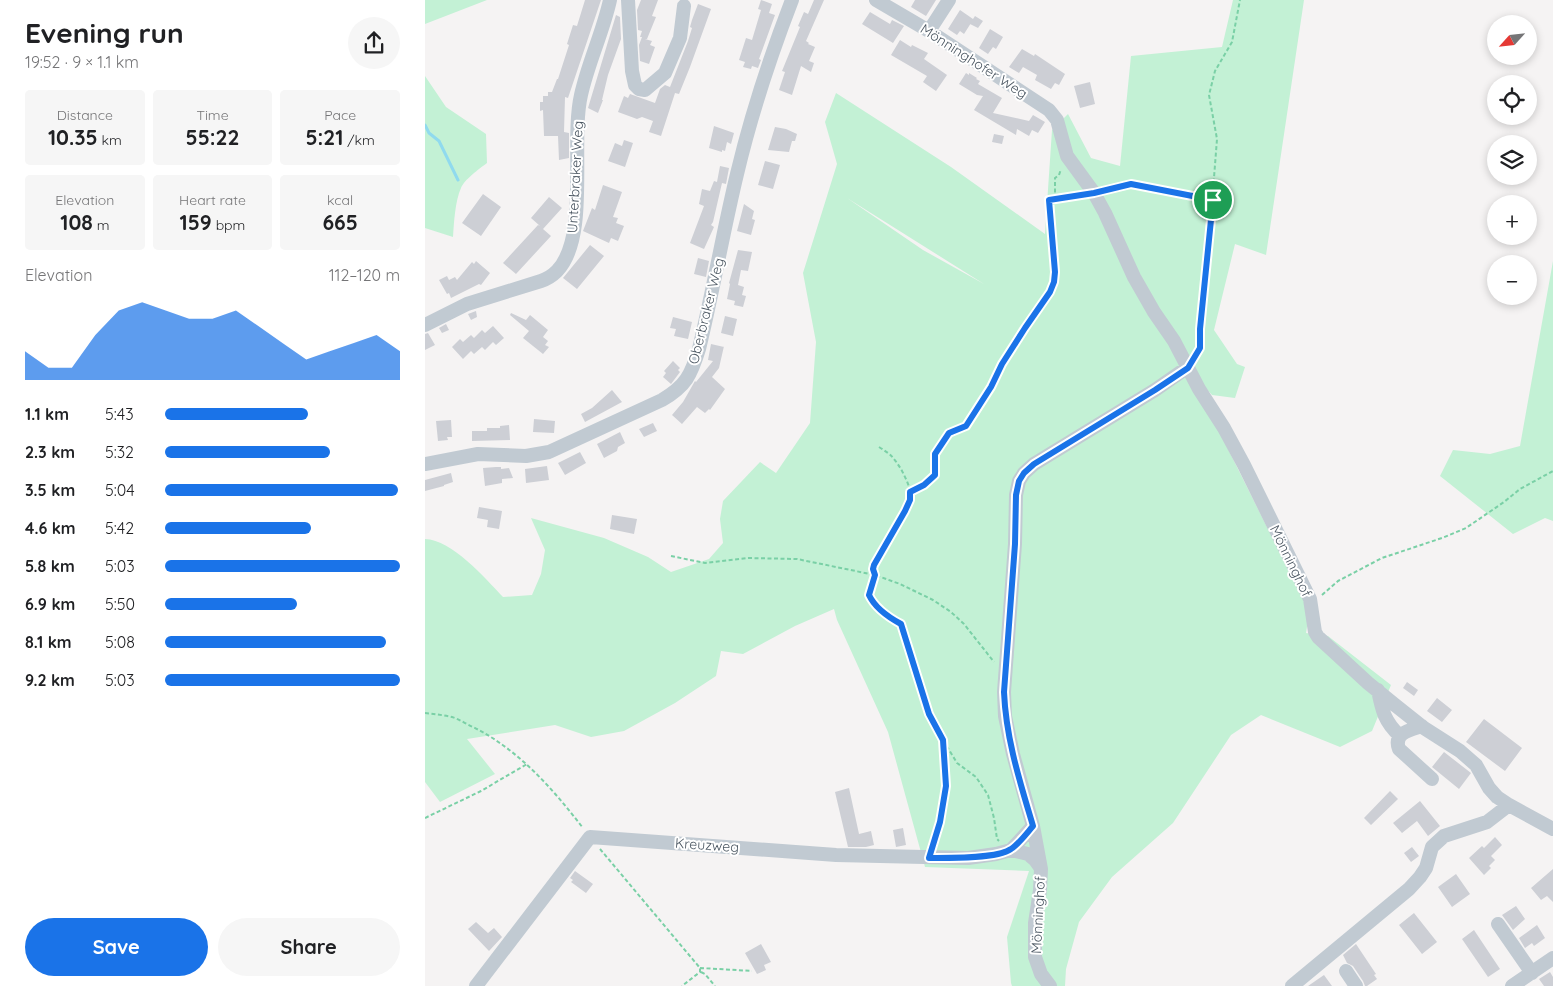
<!DOCTYPE html>
<meta charset="utf-8">
<style>
body{margin:0;font-family:Quicksand,sans-serif;background:#f6f6f6;color:#202124;height:100vh;display:flex;flex-direction:column;font-size:19px;white-space:nowrap}
*{box-sizing:border-box;margin:0}
p{font-size:16px;color:#757577}
.icon{flex:none;width:28px;height:28px;fill:none;stroke:currentColor;stroke-width:2;stroke-linecap:round;stroke-linejoin:round}
.map{position:relative;flex:1;overflow:hidden}
.details{display:flex;flex-direction:column;background:#fff;width:425px}
.details>*{flex:none}
.needle{width:32px;rotate:243deg}
.fabs{position:absolute;left:1062px;top:15px;display:grid;gap:10px}
.fabs a{display:grid;place-items:center;width:50px;height:50px;border-radius:50%;background:#fff;box-shadow:0 2px 8px #0003;font-size:25px}
.pin{position:absolute;display:grid;place-items:center;width:42px;height:42px;color:#fff;margin:-21px;border:2px solid #fff;border-radius:50%;box-shadow:0 1px 5px #0007}
.round{display:grid;place-items:center;flex:none;width:52px;height:52px;border-radius:26px;background:#f6f6f6}
.head{display:flex;align-items:center;justify-content:space-between;height:85px;padding:0 25px}
h1{font-size:28px;font-weight:800;line-height:38px}
.metrics{display:grid;grid-template-columns:repeat(3,1fr);gap:8px;height:85px;padding:5px 25px}
.metrics div{display:grid;align-content:center;border-radius:5px;background:#f6f6f6;text-align:center}
.metrics b{font-size:21px;font-weight:800}
.metrics small{font-size:14px;font-weight:400}
.metrics p{font-size:14px}
.chart{height:140px;padding:10px 25px}
.chart p{display:flex;justify-content:space-between}
.chart svg{width:100%;height:90px;margin-top:5px;fill:#1a73e8;opacity:.7}
.button{display:flex;gap:10px;margin-top:auto;padding:10px 25px}
.button a{flex:1;height:58px;border-radius:30px;background:#1a73e8;color:#fff;font-size:20px;font-weight:800;line-height:58px;text-align:center}
.button a+a{background:#f6f6f6;color:#202124}
ul{padding:0 25px;list-style:none;font-size:16px}
li{display:grid;grid-template-columns:80px 60px 1fr;align-items:center;height:38px}
li i{height:12px;border-radius:6px;background:#1a73e8}
main{display:flex;flex:1;min-height:0}
.map>svg:first-child{display:block}
.green{fill:#c3f1d5;fill-rule:evenodd}
.lines{fill:none;stroke-linecap:round;stroke-linejoin:round}
.stream{stroke:#90daee;stroke-width:3}
.building{fill:#cdcfd5}
.path{stroke:#7ad0a6;stroke-width:2;stroke-dasharray:4 2.5;stroke-linecap:butt}
.minor{stroke:#c1cad2;stroke-width:14}
.route-casing{stroke:#fff;stroke-width:10}
.route{stroke:#1a73e8;stroke-width:6}
.labels{text-anchor:middle;stroke-width:4;stroke-linejoin:round;paint-order:stroke}
.street-label{font-size:14px;fill:#4a5661;stroke:#fff}
</style>
<main>
<section class="details">
<div class="head"><div><h1>Evening run</h1><p>19:52 · 9 × 1.1 km</p></div><a class="round"><svg class="icon" aria-label="share" viewBox="0 0 24 24"><path d="M12 15V3M7 8l5-5 5 5M5 13v7h14v-7"/></svg></a></div>
<div class="metrics">
<div><p>Distance</p><b>10.35<small> km</small></b></div>
<div><p>Time</p><b>55:22</b></div>
<div><p>Pace</p><b>5:21<small> /km</small></b></div>
</div>
<div class="metrics">
<div><p>Elevation</p><b>108<small> m</small></b></div>
<div><p>Heart rate</p><b>159<small> bpm</small></b></div>
<div><p>kcal</p><b>665</b></div>
</div>
<div class="chart"><p><span>Elevation</span>112–120 m</p>
<svg viewBox="0 0 160 44" preserveAspectRatio="none"><path d="M0 44V30L10 38L20 38L30 22L40 10L50 6L60 10L70 14L80 14L90 10L100 18L110 26L120 34L130 30L140 26L150 22L160 30V44z"/></svg>
</div>
<ul>
<li><b>1.1 km</b>5:43<i style="width:61%"></i></li>
<li><b>2.3 km</b>5:32<i style="width:70%"></i></li>
<li><b>3.5 km</b>5:04<i style="width:99%"></i></li>
<li><b>4.6 km</b>5:42<i style="width:62%"></i></li>
<li><b>5.8 km</b>5:03<i style="width:100%"></i></li>
<li><b>6.9 km</b>5:50<i style="width:56%"></i></li>
<li><b>8.1 km</b>5:08<i style="width:94%"></i></li>
<li><b>9.2 km</b>5:03<i style="width:100%"></i></li>
</ul>
<div class="button"><a>Save</a><a>Share</a></div>
</section>
<div class="map">
<svg width="1128" height="986" viewBox="0 0 1128 986">
<rect width="100%" height="100%" fill="#f5f3f3"/>
<path class="green" d="M0 0H62L0 24Z
M808 0H879L841 255 810 244 789 330 812 364 820 367 810 398 787 395 778 385 789 421 852 547 882 600 885 609 881 633 903 636 966 685 947 731 915 747 836 715 806 735 748 823 687 877 654 922 641 969 640 986H587L586 983 582 937 604 871 500 867 463 732 412 620 409 609 370 626 318 654 296 651 291 676 250 703 199 731 166 737 130 725 42 739 70 774 15 802 0 782V539C27 540 60 578 78 597L107 595 116 574 120 550 106 518 179 538 223 557 246 572 284 559 298 543 295 519 298 501 335 462 351 473 385 423 391 342 378 273 412 164 400 122 411 93 526 167 620 234 627 130 643 114 666 158 695 166 706 56 797 47ZM422 198 559 284 498 250Z
M0 76 21 107 61 134 62 163C54 169 39 180 36 188 30 201 29 223 28 237L0 228Z
M1128 261V521L1120 518 1088 534 1015 476 1028 450 1065 454 1095 446Z"/>
<g class="lines">
<path class="stream" d="M0 125 4 133 14 141 33 180"/>
</g>
<path class="building" d="M160 0H176L143 98 140 97 139 132 144 133V158L134 160 133 136H119L118 110 115 111V102H118V96H123V92H127L132 79H133L144 45 142 44 148 25 152 26Z
M216 0H233L227 16 231 17 222 39H220L227 41 225 45 230 47 224 64 215 61 214 45 217 37H215L217 31 213 30 212 10Z
M336 0 347 4 344 13 350 15 334 59 336 60 333 68 327 66 326 69 318 67 320 62 314 60 321 38 327 40 336 10 333 9Z
M389 0H399L381 41 384 43 383 44 390 47 384 61 389 63 386 72 376 66 367 95 354 90 360 72 357 71 375 27 373 26 379 12 383 14Z
M490 0H511L501 16 486 7Z
M273 4 286 9 265 67 254 94 250 93 236 136 224 132 228 121 217 117 212 119 193 112 199 96 203 98 205 94 230 103 235 89 240 85 245 87 263 41 267 28 265 27 267 20Z
M535 10 548 19 550 16 558 21 553 28 545 24 546 23 539 34 535 31 532 35 523 29Z
M445 12 465 24 467 20 479 26 468 43 437 24Z
M191 15 195 17 196 39 183 75 177 100H178L173 113 163 108Z
M565 29 578 37 571 49 568 47 563 54 554 48Z
M475 40 486 47 487 45 503 53 499 59 522 75 511 91 498 82 502 76 466 55Z
M597 49 609 56 610 54 640 74 634 85 630 83 626 89 610 80 612 75 598 67 594 73 584 67Z
M541 73 544 75V73L552 78 551 79 555 81 553 84 577 98 568 113 604 121 608 115 620 122 613 133 607 130 604 136 592 129 591 135 549 110 558 96 552 95 534 84Z
M665 82 670 104 655 108 649 86Z
M289 126 309 133 306 144 302 142 300 151 297 150V152L284 148Z
M350 127 361 129 372 134 370 141H367L364 152 343 150Z
M569 134 579 136 577 144 567 142Z
M199 140 208 143 200 167 183 161 190 143 197 146Z
M340 161 355 165 348 189 333 185Z
M295 166 304 168 301 184 297 183 288 222 286 225 289 227 279 249 265 243 279 206 274 204 277 189 285 191 289 181 292 182Z
M178 185 197 192 188 217 193 218 191 223 199 226 193 241 186 238 184 243 158 231 167 208 170 210Z
M58 194 76 207 56 236 37 223Z
M124 197 137 208 118 229 126 236 91 274 78 263 113 225 115 226 106 218Z
M319 204 329 211 327 219 330 220 326 235 312 231Z
M165 245 179 256 152 289 138 278Z
M313 250 327 252 323 271 316 270 313 285 319 287 317 295 321 296 318 307 309 305 310 301 302 299 305 284 304 283Z
M273 258 284 261 281 277 269 274Z
M51 261 65 273 56 285 54 284 26 298 24 293 22 294 14 280 22 276 24 280 30 277 32 280 47 262 49 264Z
M51 311 52 317 46 320 43 314Z
M86 313 101 320 105 315 123 330 118 337 123 341 120 345 124 347 118 354 98 338 104 331 85 315Z
M300 316 312 319 308 336 296 333Z
M248 317 267 322 263 339 249 336 251 329 245 328Z
M21 324 24 330 17 333 14 328Z
M68 326 79 338 71 345 68 342 60 350 57 347 49 354 46 351 38 359 27 347 35 339 38 342 46 335 49 338 57 330 60 333Z
M3 333 10 345 0 350V334Z
M286 344 299 347V346L294 368 287 377 300 389 285 410 284 409 280 413 272 407 257 424 247 415 258 402 270 381 271 382 288 361 283 360Z
M248 361 255 368 253 370 255 372 246 384 238 377 241 373 239 371Z
M187 390 197 402 160 422 156 414 167 408Z
M109 419 130 421 129 433 108 432Z
M26 420 27 437H22L23 440 13 441 11 421Z
M228 423 232 431 219 437 214 429Z
M84 425 85 440 47 441V431H62V428H75V426Z
M195 432 200 443 193 447 192 451 179 458 172 444Z
M155 452 161 463 140 475 133 463Z
M122 466 124 480 101 483 100 469Z
M71 467H76V469L84 468 88 478 77 479V483L60 486 58 468Z
M26 473 28 482 19 485V486L0 491V480Z
M54 507 77 511 74 529 62 527 63 520 52 518Z
M187 515 212 519 209 534 185 529Z
M982 682 993 690 989 696 978 688Z
M1012 698 1027 710 1017 722 1002 711Z
M1059 719 1097 748 1080 771 1041 742Z
M1019 752 1046 773 1034 789 1007 767Z
M424 788 434 834 446 831 449 845 441 847H423L410 792Z
M965 791 973 799 946 825 939 818Z
M995 801 1015 826 1003 836 992 821 977 833 968 823Z
M478 828 481 845 471 847 468 830Z
M1070 837 1077 845 1066 856 1070 860 1064 866 1066 868 1059 875 1044 858 1057 846 1059 848Z
M987 847 994 856 986 862 979 853Z
M1128 869V902L1122 896 1116 900 1106 888Z
M150 871 168 884 161 893 146 882 148 880 145 878Z
M1031 874 1045 894 1027 907 1013 887Z
M1091 906 1100 919 1088 930 1077 915Z
M989 913 1012 942 997 954 974 925Z
M51 922 63 933 69 928 77 937 64 951 43 929Z
M1112 925 1120 938 1109 946 1107 943 1100 948 1094 938Z
M1049 930 1075 969 1063 977 1037 939Z
M336 944 346 962 339 965 341 970 332 974 320 953Z
M931 944 951 974 949 975 952 979 942 986H940L938 981 928 966 922 963 918 955Z
M1125 972 1128 977V986H1119L1114 979Z
M899 975 907 986H883Z"/>
<g class="lines">
<path class="path" d="M681 190 706 184 787 200
M630 199V178L634 175 636 169
M770 356 775 348V329L784 242 792 139 784 95 790 71 807 42 815 0
M454 447C467 455 468 457 476 469 479 475 484 484 485 491 488 505 457 550 449 565L448 569 450 575 444 595C450 608 463 617 476 624L504 714 518 740 532 763 551 777 563 795 569 818 572 839 574 841
M485 492 499 485 510 475V454L524 433 541 426 566 387 577 364 600 328 625 292 629 282 630 272 624 200 657 195
M246 556 280 563 323 558 372 559 450 575 475 584 508 600 526 612 539 624 569 662
M897 595 913 581 957 558 1017 538 1041 528 1079 502 1095 489 1128 471
M0 713C9 714 18 715 27 717 34 719 41 724 48 727 94 750 127 788 158 828
M0 818 56 791 102 764
M508 846 515 822 521 786 518 742
M175 849 275 968V972L257 986
M275 968 327 971
M276 972 280 974 290 986"/>
<path class="minor" d="M203 0 207 71 210 85 214 89 220 90 240 73 255 38 259 6
M451 0 504 31 624 110 632 120 642 156 669 193 680 213 709 277 729 312 749 341 774 389 799 428 819 465 885 599 890 632 893 637 943 683 970 705 999 728 1035 751 1051 765 1064 788 1072 797 1084 805
M504 31 524 0
M0 325 42 304 116 281C122 279 127 276 132 271 165 237 145 142 156 95 163 63 178 32 185 0
M0 464 53 454 101 456 124 452 237 400C261 386 266 375 274 349 288 291 298 232 312 174 326 115 345 57 367 0
M953 690C957 710 959 721 975 736
M997 726C985 730 968 733 974 749L1007 779
M586 850 608 826
M1073 924 1107 973
M921 971 931 986
M51 986 165 837 411 855 543 858 571 854 586 850 603 854 610 860 615 867
M625 986 616 974 610 957V923L615 890 616 869 608 826 588 754 580 716 579 692 590 544 591 495 594 481 599 473 609 464 730 390 763 367
M867 986 984 889 995 877 1001 868 1007 847 1019 836 1062 822 1084 805 1128 829
M1087 986 1128 958"/>
</g>
<g class="lines">
<g class="route-casing">
<path id="route" d="M706 184 788 200 775 329V348L763 368 730 390 609 464 599 473 594 481 591 495 590 544 579 692C581 739 595 782 608 826 602 833 593 845 586 849 572 859 522 858 504 858L515 822 521 786 518 740 504 714 476 624C463 617 450 608 444 595L450 575 448 569 449 565 480 511 485 500V492L499 485 510 475V454L524 433 541 426 566 387 577 364 600 328 625 292 629 282 630 272 624 200 669 193Z"/>
</g>
<use href="#route" class="route"/>
</g>
<g class="labels">
<g class="street-label">
<text transform="translate(549 61) rotate(33)" y="5">Mönninghofer Weg</text>
<text transform="translate(150 177) rotate(-87)" y="5">Unterbraker Weg</text>
<text transform="translate(281 311) rotate(-76)" y="5">Oberbraker Weg</text>
<text transform="translate(866 561) rotate(64)" y="5">Mönninghof</text>
<text transform="translate(282 845) rotate(4)" y="5">Kreuzweg</text>
<text transform="translate(613 915) rotate(-87)" y="5">Mönninghof</text>
</g>
</g>
</svg>
<div class="fabs">
<a><svg class="needle" viewBox="-14 -14 28 28"><path d="M0-13l5 13h-10z" fill="#e53935"/><path d="M0 13l5-13h-10z" fill="#757577"/></svg></a>
<a><svg class="icon" aria-label="locate" viewBox="0 0 24 24"><circle cx="12" cy="12" r="6"/><path d="M12 2v4M12 18v4M2 12h4M18 12h4"/></svg></a>
<a><svg class="icon" aria-label="layers" viewBox="0 0 24 24"><path d="M12 4l9 5-9 5-9-5zM3 14l9 5 9-5"/></svg></a>
<a>+</a>
<a>−</a>
</div>
<div class="pin" style="left:788px;top:200px;background:#1e9e55"><svg class="icon" aria-label="arrive" viewBox="0 0 24 24"><path d="M6 21V4h12l-3 4 3 4H6"/></svg></div>
</div>
</main>
